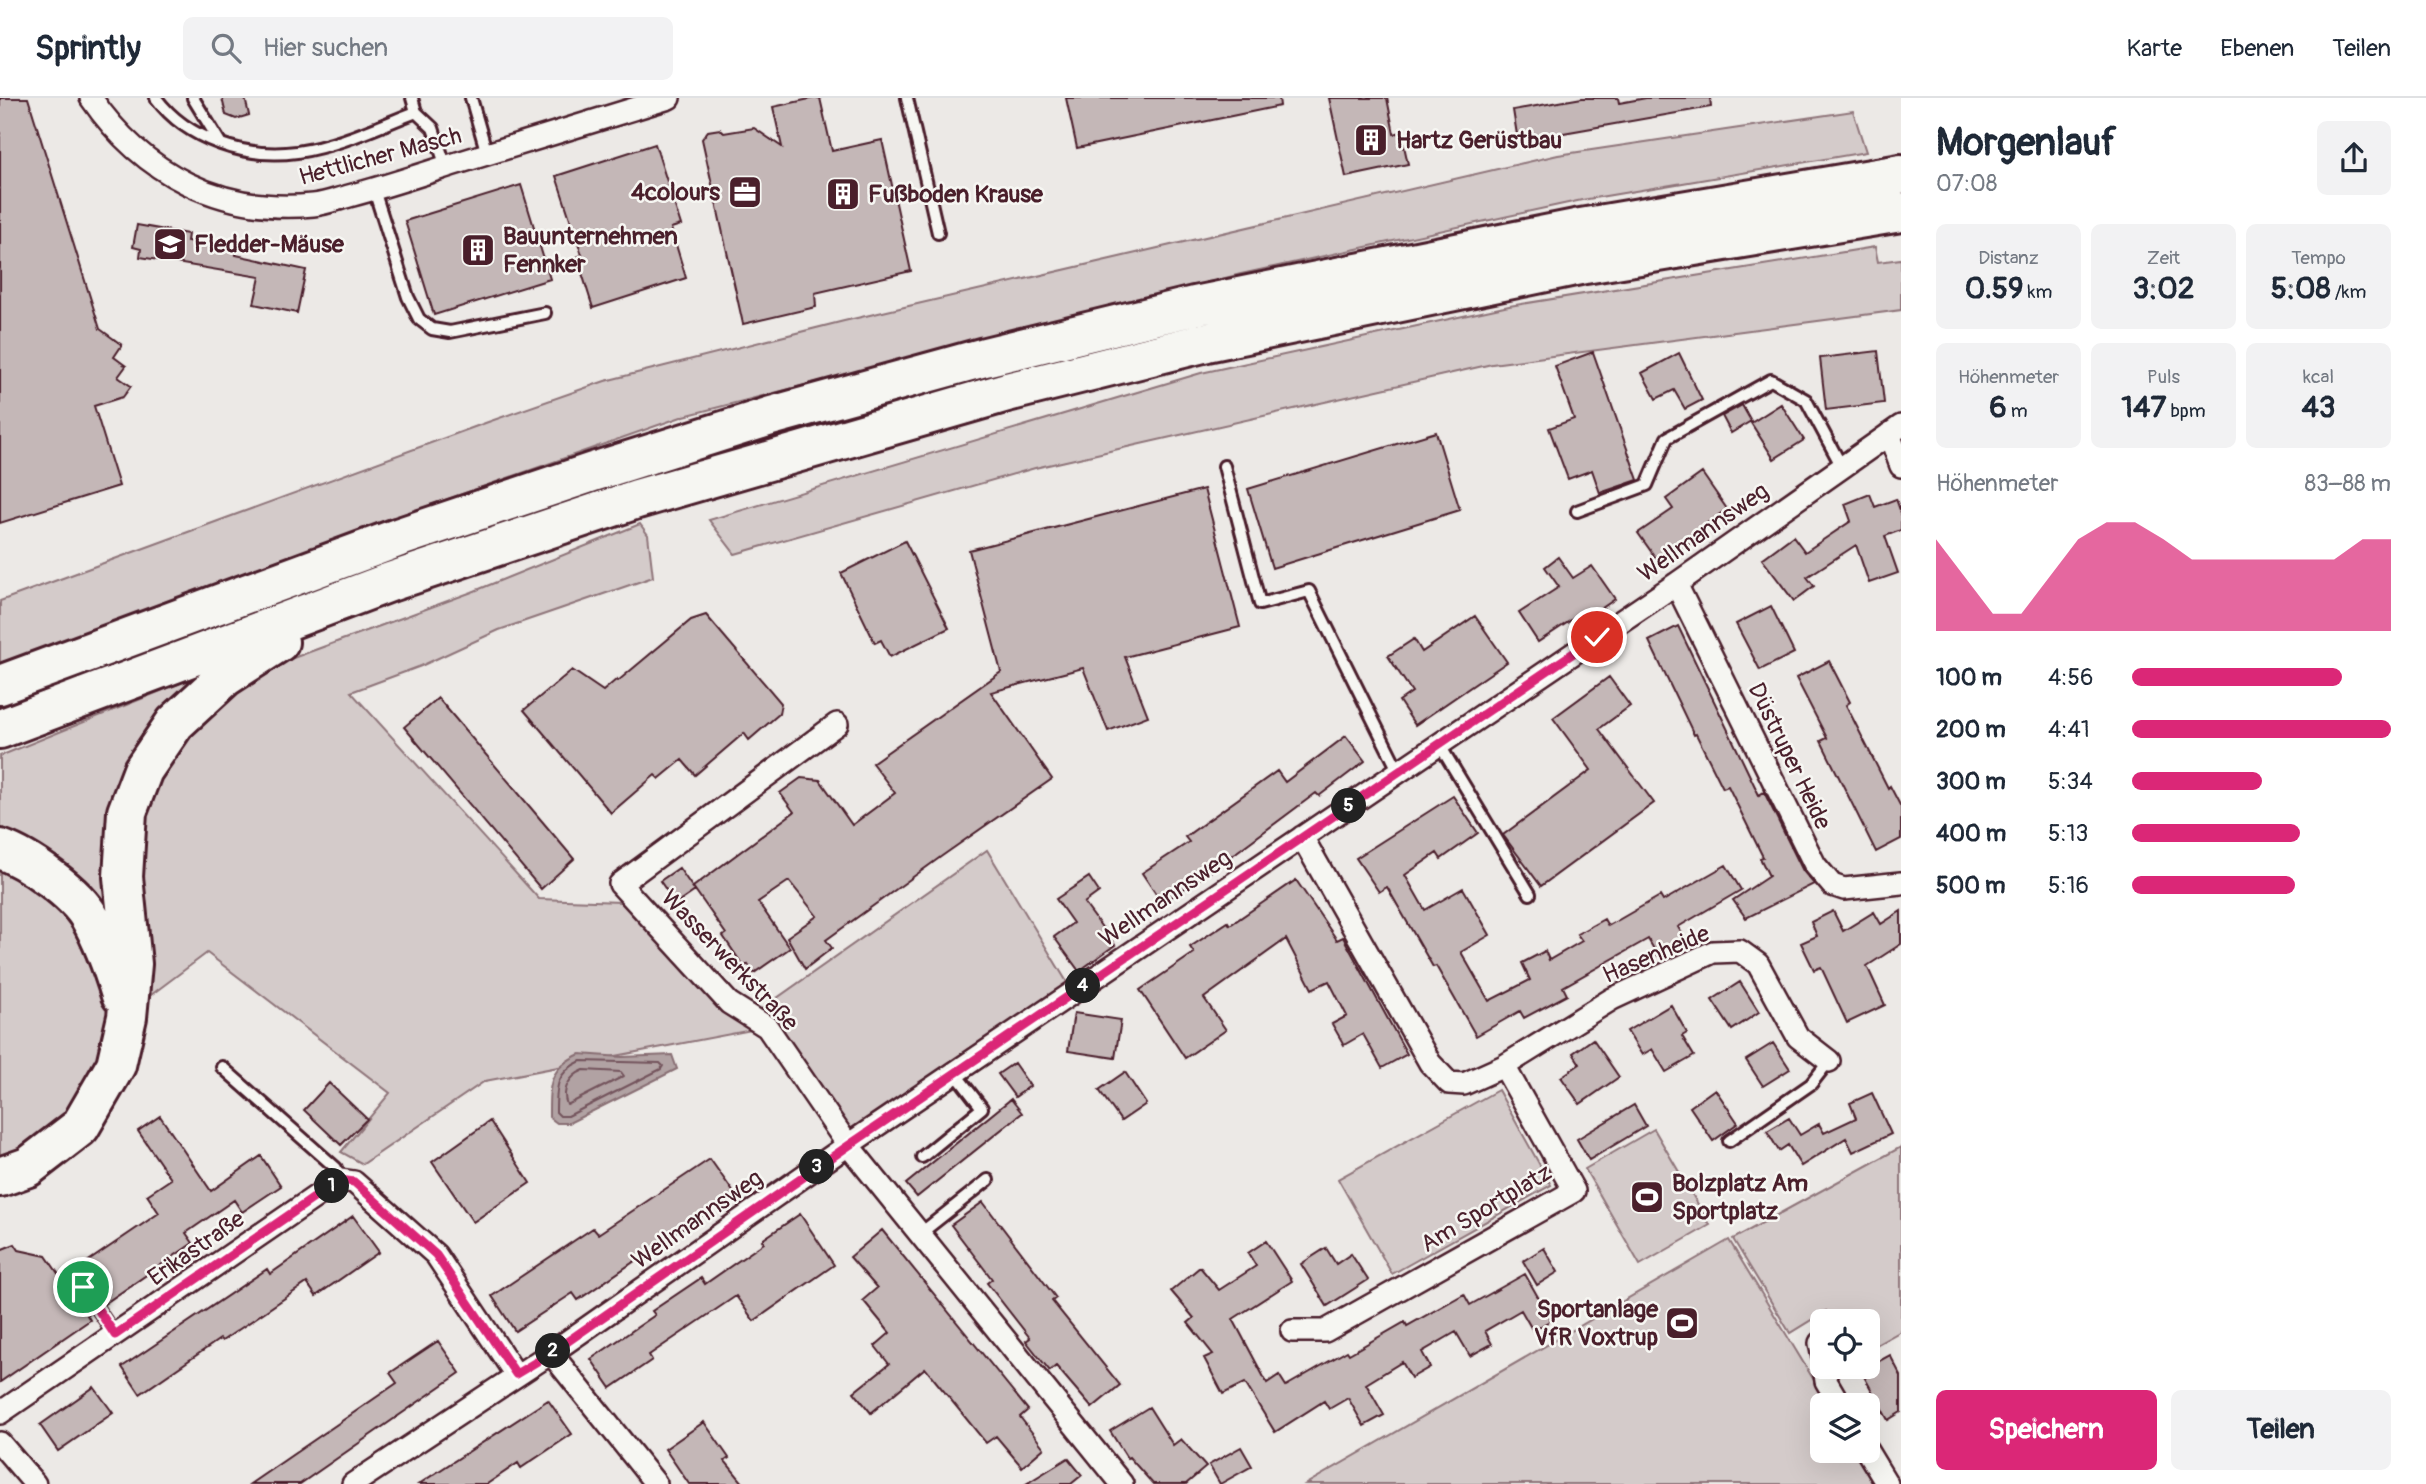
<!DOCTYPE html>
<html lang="de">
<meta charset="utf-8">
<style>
body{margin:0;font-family:Pangolin,sans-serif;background:#f2f2f3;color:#1f2937;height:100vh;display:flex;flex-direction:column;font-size:26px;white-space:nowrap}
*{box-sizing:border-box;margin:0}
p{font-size:23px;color:#747a83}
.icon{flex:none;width:38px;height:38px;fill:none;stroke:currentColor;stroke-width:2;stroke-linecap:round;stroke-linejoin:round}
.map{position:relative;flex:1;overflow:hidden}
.side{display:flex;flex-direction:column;background:#fff;width:525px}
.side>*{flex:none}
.fabs{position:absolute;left:1810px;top:1211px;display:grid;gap:14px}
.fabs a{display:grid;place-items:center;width:70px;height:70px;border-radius:10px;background:#fff;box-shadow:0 7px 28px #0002;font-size:35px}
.pin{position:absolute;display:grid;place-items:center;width:60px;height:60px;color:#fff;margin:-30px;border:4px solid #fff;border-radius:50%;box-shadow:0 2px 7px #0007}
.km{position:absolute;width:35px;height:35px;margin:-18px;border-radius:50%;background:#222;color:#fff;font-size:19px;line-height:35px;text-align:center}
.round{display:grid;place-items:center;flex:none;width:74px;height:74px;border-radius:10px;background:#f2f2f3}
.headline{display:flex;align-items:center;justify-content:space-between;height:119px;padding:0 35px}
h1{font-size:38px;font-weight:700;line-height:52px}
.figures{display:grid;grid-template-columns:repeat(3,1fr);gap:10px;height:119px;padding:7px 35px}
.figures div{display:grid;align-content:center;border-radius:10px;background:#f2f2f3;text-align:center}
.figures b{font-size:30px;font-weight:700}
.figures small{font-size:19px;font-weight:400}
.figures p{font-size:19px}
.chart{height:196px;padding:14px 35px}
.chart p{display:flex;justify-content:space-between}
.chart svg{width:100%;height:126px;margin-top:7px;fill:#db2777;opacity:.7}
.cta{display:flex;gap:14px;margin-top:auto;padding:14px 35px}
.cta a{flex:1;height:80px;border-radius:10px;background:#db2777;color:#fff;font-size:28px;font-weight:700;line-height:80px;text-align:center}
.cta a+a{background:#f2f2f3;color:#1f2937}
ul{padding:0 35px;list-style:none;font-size:23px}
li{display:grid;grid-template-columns:112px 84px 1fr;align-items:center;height:52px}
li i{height:18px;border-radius:9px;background:#db2777}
header{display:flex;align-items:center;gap:42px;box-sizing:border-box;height:98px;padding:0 35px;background:#fff;border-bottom:2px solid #e0e1e3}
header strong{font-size:33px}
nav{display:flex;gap:38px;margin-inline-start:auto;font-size:24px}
.search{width:490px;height:63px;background:#f2f2f3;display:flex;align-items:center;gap:18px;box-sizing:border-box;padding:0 24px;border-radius:10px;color:#747a83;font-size:26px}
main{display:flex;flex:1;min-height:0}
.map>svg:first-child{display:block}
.green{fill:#d4cbca;stroke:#8f757a;stroke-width:2}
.water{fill:#b1a2a3;stroke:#886e73;stroke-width:2}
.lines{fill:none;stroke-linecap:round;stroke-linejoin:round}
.shore{stroke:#73535b;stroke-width:2}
.building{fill:#c4b7b7;stroke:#4a1f2b;stroke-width:2}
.service-casing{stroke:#4a1f2b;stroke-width:16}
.minor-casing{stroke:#4a1f2b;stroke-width:26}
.motorway-casing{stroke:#4a1f2b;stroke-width:44}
.service{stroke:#f6f6f2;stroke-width:10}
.minor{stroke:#f6f6f2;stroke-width:21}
.motorway{stroke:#f6f6f2;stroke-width:38}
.route-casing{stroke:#fff;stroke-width:14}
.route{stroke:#db2777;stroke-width:9}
.labels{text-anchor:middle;stroke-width:5;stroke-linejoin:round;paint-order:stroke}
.poi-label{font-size:24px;font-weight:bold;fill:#4a1f2b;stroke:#f6f6f2;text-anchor:start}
.street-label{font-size:24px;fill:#4a1f2b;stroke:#f6f6f2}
</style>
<header>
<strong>Sprintly</strong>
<div class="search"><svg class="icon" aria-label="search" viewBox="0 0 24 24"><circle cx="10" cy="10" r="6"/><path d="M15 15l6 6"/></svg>Hier suchen</div>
<nav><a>Karte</a><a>Ebenen</a><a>Teilen</a></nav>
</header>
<main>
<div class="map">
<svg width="1901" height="1386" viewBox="0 0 1901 1386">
<rect width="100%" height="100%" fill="#ece9e6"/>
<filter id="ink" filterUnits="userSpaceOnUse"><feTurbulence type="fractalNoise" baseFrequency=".0143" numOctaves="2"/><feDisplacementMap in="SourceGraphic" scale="14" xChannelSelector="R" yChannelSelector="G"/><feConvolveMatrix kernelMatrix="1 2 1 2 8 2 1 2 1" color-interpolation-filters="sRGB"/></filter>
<g filter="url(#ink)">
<path class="green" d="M1853 13 1866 54 1582 102 1241 176 684 318 394 420 0 566V503L488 324 605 283 844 223 1558 57Z
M1875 149 1878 164 1901 161V212L1492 266 1035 370 735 456 709 422 1201 275 1509 208Z
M640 426 648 437 653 479 499 532 421 568 351 594 539 801 621 804 729 905 750 919 987 752 1073 894 848 1047 767 929 485 983 363 1066 341 1054 390 995 207 855 151 897 133 769 151 684 188 635 266 570 472 494Z
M225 579 143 672 112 868 0 751V658L188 582Z
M0 758 46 785 102 867 109 919 104 958 59 1030 0 1065Z
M1498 992 1551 1087 1392 1176 1338 1081Z
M1654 1031 1710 1127 1640 1167 1585 1071Z
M1901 1049V1233L1867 1252V1223H1832L1826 1213 1790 1235 1733 1141Z
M1729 1142 1829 1307H1822V1353H1856L1876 1386H1306Z"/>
<path class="water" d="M580 956 622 959 672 957 677 971 569 1025H557L549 1019C549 988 548 970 580 956Z"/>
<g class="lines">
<path class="shore" d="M581 963 660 965 663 968 661 971 568 1018H560L556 1014C556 989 556 974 581 963Z
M584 972 621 974 624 978 567 1007C561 992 569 978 584 972Z"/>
</g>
<path class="building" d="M0 0H28L100 231 122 247 114 259 126 268 118 279 131 288 123 299 94 308 119 388 0 425Z
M222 0H245L249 17 236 21 226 17Z
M814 0H820L832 53 882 42 911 173 815 195 816 209 743 226 702 41 708 33 720 31 724 35 754 30 782 49 773 9Z
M1066 0H1279L1280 8 1077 50Z
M1329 0H1387L1394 36 1401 34 1408 66 1346 79Z
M1582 0H1618L1619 5 1646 0H1710L1711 9 1518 43 1513 12Z
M655 46 681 127 671 130 686 180 593 210 577 159 582 157 556 78Z
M521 87 550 181 434 217 405 123Z
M137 127 188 136 187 143 237 151 236 157 306 172 297 215 254 206 260 179 140 159 141 151 133 149Z
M1878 253 1884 305 1826 312 1820 260Z
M1593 254 1638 382 1600 395 1592 372 1568 381 1549 330 1574 321 1555 268Z
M1679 255 1702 302 1685 311 1674 292 1656 301 1642 275Z
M1781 306 1804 342 1774 361 1751 325Z
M1742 307 1751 323 1731 335 1722 318Z
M1436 334 1460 412 1272 470 1248 391Z
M1702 375 1727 411 1685 441 1689 446 1660 466 1638 435 1673 411 1666 401Z
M1204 391 1240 529 1125 559 1148 618 1108 633 1083 570 991 594 1052 681 942 758 826 842 832 850 805 871 787 839 817 818 789 783 758 804 790 850 754 875 748 866 744 869 723 838 726 836 693 789 794 714 780 695 801 680 820 682 852 727 895 695 872 665 1001 574 969 452Z
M1870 396 1875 409 1896 401 1901 415V432L1885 438 1898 475 1869 485 1856 447 1807 479 1814 488 1794 503 1762 461 1793 438 1805 454 1851 423 1845 406Z
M905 443 949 530 890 559 881 542 875 545 841 475Z
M1558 459 1573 480 1592 468 1615 501 1589 519 1585 513 1538 544 1519 515 1559 489 1545 469Z
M1771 508 1794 555 1760 572 1736 526Z
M706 517 781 605 779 616 749 642 744 635 695 677 682 662 659 681 655 677 611 715 524 612 572 572 603 593 617 581 618 583 691 522Z
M1475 518 1507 564 1415 627 1399 603 1412 594 1388 558 1414 541 1422 554Z
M1678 528 1759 697 1764 694 1803 773 1814 786 1746 820 1733 802 1769 778 1760 760 1763 759 1728 688 1723 690 1696 636 1694 637 1649 543Z
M1829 563 1850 604 1846 607 1888 690 1890 688 1901 709V741L1876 754 1821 643 1827 640 1796 580Z
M1609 579 1630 608 1599 631 1654 705 1541 788 1503 737 1591 672 1553 620Z
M438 600 574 761 541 791 404 629Z
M1346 638 1365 663 1319 698 1316 695 1210 774 1162 805 1142 775 1189 744 1185 739 1277 673 1285 684Z
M1453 698 1478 735 1441 761 1437 755 1405 777 1425 812 1463 790 1490 837 1461 854 1489 903 1530 882 1522 865 1545 853 1549 862 1582 843 1577 836 1604 821 1608 828 1660 798 1663 803 1726 767 1741 792 1678 829 1686 842 1658 858 1648 841 1563 889 1567 897 1524 920 1520 913 1476 938 1436 868 1433 869 1387 789 1379 794 1356 760Z
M679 770 695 793 676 806 660 783Z
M1089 779 1099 794 1084 805 1115 847 1079 873 1054 839 1073 825 1056 801Z
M1296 782 1337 842 1343 839 1407 956 1382 970 1363 936 1344 947 1332 926 1347 918 1329 883 1312 891 1286 841 1204 900 1226 932 1185 960 1140 892 1194 855 1190 849 1228 824 1230 827Z
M1833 813 1843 833 1874 814 1881 826 1901 813V846L1867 868 1885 907 1847 925 1821 869 1814 872 1801 845 1817 838 1811 824Z
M1740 884 1759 914 1732 932 1712 902Z
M1671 907 1687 935 1682 938 1694 958 1666 974 1652 951 1642 957 1627 933Z
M1074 915 1121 922 1115 960 1068 953Z
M1593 941 1619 979 1580 1006 1561 979 1580 966 1573 955Z
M1773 945 1790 971 1763 988 1746 962Z
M1014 965 1030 988 1015 999 998 976Z
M1125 974 1146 1006 1121 1023 1099 992Z
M329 985 367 1021 341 1047 304 1012Z
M1715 991 1738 1025 1713 1043 1690 1009Z
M1872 995 1891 1036 1853 1054 1846 1040 1801 1068 1788 1047 1779 1053 1767 1033 1789 1020 1800 1037 1819 1026 1824 1035 1856 1020 1850 1005Z
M1011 1001 1022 1015 917 1099 906 1086Z
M1634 1007 1646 1028 1589 1062 1577 1041Z
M160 1018 211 1093 261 1058 281 1088 242 1114 234 1102 186 1135 193 1145 104 1206 89 1184 83 1181 78 1183 75 1190 91 1214 87 1217 90 1222 0 1284V1152L15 1146 19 1152 46 1158 62 1181 159 1115 147 1097 171 1081 138 1033Z
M490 1023 530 1085 473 1124 432 1064Z
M710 1061 734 1095 578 1202 573 1195 515 1233 492 1198 593 1130 598 1136Z
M983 1104 1056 1200 1052 1203 1120 1287 1092 1310 1056 1268 1050 1273 1026 1243 1030 1240 987 1185 992 1181 951 1127Z
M800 1116 834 1167 754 1223 736 1198 649 1257 652 1262 611 1290 591 1261 655 1217 652 1213 701 1180 705 1186 764 1145 762 1142Z
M353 1118 379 1154 316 1198 307 1185 222 1243 220 1241 140 1296 122 1269 267 1171 270 1176Z
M882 1132 1028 1312 1020 1319 1044 1350 1022 1369 996 1338 986 1345 925 1270 871 1315 854 1294 889 1266 875 1248 890 1235 863 1202 877 1190 850 1159Z
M1266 1143 1292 1183 1233 1221 1267 1285 1279 1277 1286 1288 1347 1253 1349 1256 1405 1224 1407 1228 1464 1196 1470 1207 1525 1176 1551 1222 1533 1233 1521 1212 1485 1233 1492 1246 1470 1258 1456 1234 1422 1254 1430 1269 1411 1280 1402 1264 1366 1286 1384 1317 1364 1328 1348 1300 1329 1311 1324 1303 1275 1334 1245 1285 1223 1296 1204 1260 1213 1256 1188 1225 1194 1220 1171 1193 1200 1169 1219 1192 1256 1168 1248 1155Z
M1326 1150 1336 1166 1351 1156 1368 1182 1327 1208 1301 1166Z
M1544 1150 1558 1174 1537 1187 1523 1163Z
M438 1243 460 1275 300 1386H250L397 1285 390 1275Z
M1890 1257 1901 1278V1314L1888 1322 1861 1273Z
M94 1289 113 1315 58 1353 40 1327Z
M548 1302 572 1336 521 1370 518 1365 487 1386H419Z
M1149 1309 1173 1347 1181 1341 1206 1369 1186 1386H1153L1129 1359 1127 1360 1110 1333Z
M704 1324 729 1360 725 1363 744 1386H689L665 1351Z
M1241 1349 1252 1368 1220 1386 1209 1367Z
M1068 1360 1082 1377 1071 1386H1026Z"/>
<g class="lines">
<g class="service-casing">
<path id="service" d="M156 0C187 42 246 61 297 54 338 48 377 29 416 14L412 0
M193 0 221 46
M471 0 487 56
M907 0 938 135
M416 14 433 30 446 69
M374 92 408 199 419 221 432 231 450 234 545 215
M1224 368 1260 506 1309 493 1399 674
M1577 413 1647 387 1667 340 1771 282 1806 302 1842 369
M1439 646 1530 796
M222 969 336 1070 340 1082
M1729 1043 1811 986 1829 963
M922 1059 982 1010 955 975
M921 1135 988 1082
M83 1189 115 1237"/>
</g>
<g class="minor-casing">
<path id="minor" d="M91 0C143 76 221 116 313 107 325 106 338 101 349 98 384 89 417 78 451 67 524 45 596 22 669 0
M1889 336 1901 368
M1676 486 1815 767 1832 787 1844 791 1901 785
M837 626 620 786 729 905 767 929 848 1047 1122 1386
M1302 739 1430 965 1449 985 1464 986 1504 968 1612 901 1713 854 1740 853 1758 866 1798 939 1829 963
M1292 1233H1325L1574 1093 1504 968
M1820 1245 1822 1255
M551 1255 656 1386
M1824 1269 1826 1283 1840 1307
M0 1315 340 1082 354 1084 436 1157 516 1277
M0 1345 35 1386
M1867 1353 1887 1386
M353 1386 551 1255 848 1047 1676 486 1901 328"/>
</g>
<g class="motorway-casing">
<path id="motorway" d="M0 587 400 439 593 374 771 318 985 259 1194 208 1575 131 1901 76
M0 631 390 484 637 401 1007 294 1207 244 1585 166 1901 114
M0 751C28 761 76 795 90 820 104 844 113 871 121 897
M0 1079 28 1069 80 1029 116 967 127 919 132 866 123 779 127 714 143 672 175 625 225 579 279 544"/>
</g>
<use href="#service" class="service"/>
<use href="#minor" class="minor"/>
<use href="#motorway" class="motorway"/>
</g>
</g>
<g class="lines" filter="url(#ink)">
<g class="route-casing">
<path id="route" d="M83 1189 115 1237 340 1082 354 1084 436 1157 516 1276 551 1255 848 1048 1597 539"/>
</g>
<use href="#route" class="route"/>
</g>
<defs>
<g id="building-square" transform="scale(1.75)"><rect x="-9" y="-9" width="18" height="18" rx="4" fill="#4a1f2b" stroke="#f6f6f2"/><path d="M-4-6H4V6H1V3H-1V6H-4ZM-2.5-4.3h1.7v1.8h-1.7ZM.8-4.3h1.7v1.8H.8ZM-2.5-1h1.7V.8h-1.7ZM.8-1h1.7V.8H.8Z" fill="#fff"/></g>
<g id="office-square" transform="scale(1.75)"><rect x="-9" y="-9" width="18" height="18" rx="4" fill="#4a1f2b" stroke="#f6f6f2"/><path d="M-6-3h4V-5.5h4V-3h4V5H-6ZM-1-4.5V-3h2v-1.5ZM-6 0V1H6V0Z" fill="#fff"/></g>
<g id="school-square" transform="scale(1.75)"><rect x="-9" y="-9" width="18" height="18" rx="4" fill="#4a1f2b" stroke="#f6f6f2"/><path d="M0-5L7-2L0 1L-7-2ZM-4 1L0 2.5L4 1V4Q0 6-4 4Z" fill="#fff"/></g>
<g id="stadium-square" transform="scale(1.75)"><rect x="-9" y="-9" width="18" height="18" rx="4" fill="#4a1f2b" stroke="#f6f6f2"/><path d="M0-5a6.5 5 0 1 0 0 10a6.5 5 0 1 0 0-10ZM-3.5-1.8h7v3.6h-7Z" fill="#fff"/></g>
</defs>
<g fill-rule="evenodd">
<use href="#building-square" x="1371" y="42"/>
<use href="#office-square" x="745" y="94"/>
<use href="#building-square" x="843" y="96"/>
<use href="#school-square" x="170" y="146"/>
<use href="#building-square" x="478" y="152"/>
<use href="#stadium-square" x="1647" y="1099"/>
<use href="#stadium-square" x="1682" y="1225"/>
</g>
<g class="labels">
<g class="poi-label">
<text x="1396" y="50">Hartz Gerüstbau</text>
<text x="720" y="102" text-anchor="end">4colours</text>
<text x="868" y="104">Fußboden Krause</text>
<text x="503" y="146">Bauunternehmen<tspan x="503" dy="28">Fennker</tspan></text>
<text x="194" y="154">Fledder-Mäuse</text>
<text x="1672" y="1093">Bolzplatz Am<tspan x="1672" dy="28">Sportplatz</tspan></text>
<text x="1658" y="1219" text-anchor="end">Sportanlage<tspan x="1658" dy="28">VfR Voxtrup</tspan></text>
</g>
<g class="street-label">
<text transform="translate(380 58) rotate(-15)" y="8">Hettlicher Masch</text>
<text transform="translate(1703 434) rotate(-35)" y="8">Wellmannsweg</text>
<text transform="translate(1790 658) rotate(64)" y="8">Düstruper Heide</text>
<text transform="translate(1165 800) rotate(-34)" y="8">Wellmannsweg</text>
<text transform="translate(1656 856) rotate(-23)" y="8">Hasenheide</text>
<text transform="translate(730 862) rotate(46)" y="8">Wasserwerkstraße</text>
<text transform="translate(1486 1110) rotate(-31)" y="8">Am Sportplatz</text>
<text transform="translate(697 1121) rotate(-35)" y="8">Wellmannsweg</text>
<text transform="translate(196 1150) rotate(-35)" y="8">Erikastraße</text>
</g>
</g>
</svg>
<div class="fabs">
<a><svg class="icon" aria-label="locate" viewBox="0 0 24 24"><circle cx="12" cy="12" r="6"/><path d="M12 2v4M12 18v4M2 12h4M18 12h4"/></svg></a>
<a><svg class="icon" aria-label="layers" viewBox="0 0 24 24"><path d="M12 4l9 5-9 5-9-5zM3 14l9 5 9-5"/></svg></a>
</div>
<div class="pin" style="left:83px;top:1189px;background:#1e9e55"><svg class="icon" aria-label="arrive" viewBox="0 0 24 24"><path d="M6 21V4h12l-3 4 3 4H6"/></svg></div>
<div class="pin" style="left:1597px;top:539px;background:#d93025"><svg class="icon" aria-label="check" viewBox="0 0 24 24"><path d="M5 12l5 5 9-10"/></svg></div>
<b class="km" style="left:332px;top:1088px">1</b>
<b class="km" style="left:553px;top:1253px">2</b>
<b class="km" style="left:817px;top:1069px">3</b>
<b class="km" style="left:1083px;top:888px">4</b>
<b class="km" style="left:1349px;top:708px">5</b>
</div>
<section class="side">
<div class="headline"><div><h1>Morgenlauf</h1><p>07:08</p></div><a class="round"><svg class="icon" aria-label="share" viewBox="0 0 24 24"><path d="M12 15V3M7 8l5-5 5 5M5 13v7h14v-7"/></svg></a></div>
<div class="figures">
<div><p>Distanz</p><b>0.59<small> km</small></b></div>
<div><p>Zeit</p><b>3:02</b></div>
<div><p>Tempo</p><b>5:08<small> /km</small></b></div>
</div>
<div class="figures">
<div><p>Höhenmeter</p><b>6<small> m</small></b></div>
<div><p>Puls</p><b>147<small> bpm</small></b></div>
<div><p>kcal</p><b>43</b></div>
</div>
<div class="chart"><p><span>Höhenmeter</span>83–88 m</p>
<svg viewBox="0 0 160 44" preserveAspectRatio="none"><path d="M0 44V12L10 25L20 38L30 38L40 25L50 12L60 6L70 6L80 12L90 19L100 19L110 19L120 19L130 19L140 19L150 12L160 12V44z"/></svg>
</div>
<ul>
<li><b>100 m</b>4:56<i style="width:81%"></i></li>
<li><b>200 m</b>4:41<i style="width:100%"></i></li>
<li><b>300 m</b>5:34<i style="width:50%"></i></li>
<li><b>400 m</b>5:13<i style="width:65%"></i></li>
<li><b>500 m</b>5:16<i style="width:63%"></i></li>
</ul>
<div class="cta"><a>Speichern</a><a>Teilen</a></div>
</section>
</main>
